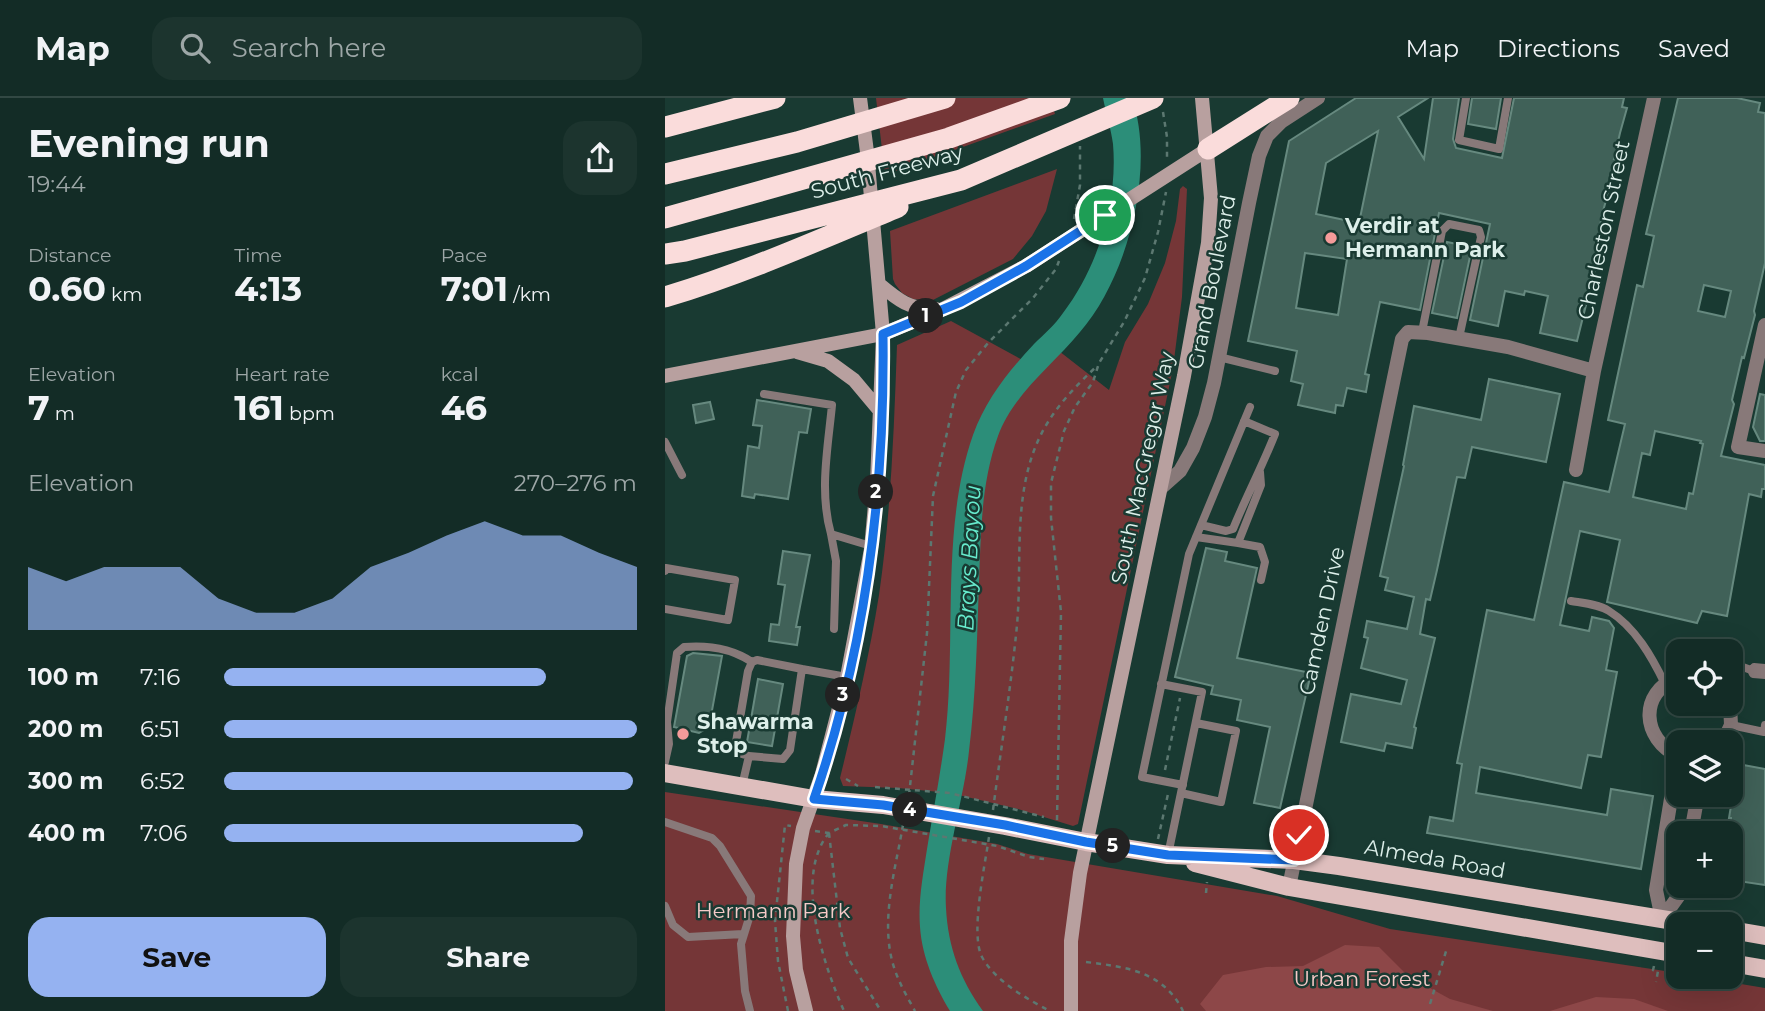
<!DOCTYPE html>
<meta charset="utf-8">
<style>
body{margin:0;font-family:Montserrat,sans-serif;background:#1c342e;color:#f1f3f6;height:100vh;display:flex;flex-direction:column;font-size:26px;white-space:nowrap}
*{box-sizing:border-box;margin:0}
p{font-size:23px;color:#9da7a7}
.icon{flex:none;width:38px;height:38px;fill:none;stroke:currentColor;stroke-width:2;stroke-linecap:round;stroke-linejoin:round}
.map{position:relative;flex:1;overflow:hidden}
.side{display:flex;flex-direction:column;background:#132c26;width:665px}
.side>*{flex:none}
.fabs{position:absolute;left:1001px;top:541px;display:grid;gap:14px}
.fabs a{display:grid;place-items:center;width:77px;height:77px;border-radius:14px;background:#132c26;box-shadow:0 7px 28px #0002,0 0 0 2px #324843;font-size:35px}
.pin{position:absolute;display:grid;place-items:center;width:60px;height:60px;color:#fff;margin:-30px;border:4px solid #fff;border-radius:50%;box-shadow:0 2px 7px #0007}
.km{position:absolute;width:35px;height:35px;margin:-18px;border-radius:50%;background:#222;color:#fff;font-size:19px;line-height:35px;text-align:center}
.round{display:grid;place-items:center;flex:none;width:74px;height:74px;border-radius:21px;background:#1c342e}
.headline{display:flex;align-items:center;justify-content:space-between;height:119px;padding:0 28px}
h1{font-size:38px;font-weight:700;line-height:52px}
.figures{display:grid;grid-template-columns:repeat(3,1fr);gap:10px;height:119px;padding:7px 28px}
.figures div{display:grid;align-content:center}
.figures b{font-size:35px;font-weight:700}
.figures small{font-size:19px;font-weight:400}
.figures p{font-size:19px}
.chart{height:196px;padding:14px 28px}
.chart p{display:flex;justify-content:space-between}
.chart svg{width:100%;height:126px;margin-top:7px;fill:#95b2f1;opacity:.7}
.button{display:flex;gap:14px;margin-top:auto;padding:14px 28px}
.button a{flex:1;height:80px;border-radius:21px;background:#95b2f1;color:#111;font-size:28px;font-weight:700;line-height:80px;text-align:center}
.button a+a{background:#1c342e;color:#f1f3f6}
ul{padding:0 28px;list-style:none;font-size:23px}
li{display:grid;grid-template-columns:112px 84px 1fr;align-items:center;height:52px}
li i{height:18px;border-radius:9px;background:#95b2f1}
header{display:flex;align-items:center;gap:42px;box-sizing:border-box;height:98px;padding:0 35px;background:#132c26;border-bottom:2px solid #324843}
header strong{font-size:33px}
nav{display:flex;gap:38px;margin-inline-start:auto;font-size:24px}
.search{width:490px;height:63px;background:#1c342e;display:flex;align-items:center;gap:18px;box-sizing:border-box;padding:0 24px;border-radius:21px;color:#9da7a7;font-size:26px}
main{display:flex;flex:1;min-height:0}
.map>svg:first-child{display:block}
.green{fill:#753637}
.forest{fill:#8d4748}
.water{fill:#2c8e79}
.building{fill:#406158;stroke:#66897f;stroke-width:2;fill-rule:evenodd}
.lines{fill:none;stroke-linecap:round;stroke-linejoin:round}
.path{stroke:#5c7871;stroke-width:2.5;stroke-dasharray:5 5;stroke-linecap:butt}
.service{stroke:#887979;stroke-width:8}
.minor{stroke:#887979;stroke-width:14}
.secondary{stroke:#b8a09f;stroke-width:14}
.primary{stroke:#debebd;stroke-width:18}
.motorway{stroke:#fadcdb;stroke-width:21}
.route-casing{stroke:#fff;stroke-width:14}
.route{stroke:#1a73e8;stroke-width:9}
.poi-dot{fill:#f59b9a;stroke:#193a32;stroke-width:2.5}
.labels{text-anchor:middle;stroke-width:5;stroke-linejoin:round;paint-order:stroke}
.street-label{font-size:21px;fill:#ddefea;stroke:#193a32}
.poi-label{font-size:21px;font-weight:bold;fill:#ddefea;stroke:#193a32;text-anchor:start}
.park-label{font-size:21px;fill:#f6cac8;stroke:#193a32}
.water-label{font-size:23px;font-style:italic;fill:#67ebcd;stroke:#193a32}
</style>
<header>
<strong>Map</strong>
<div class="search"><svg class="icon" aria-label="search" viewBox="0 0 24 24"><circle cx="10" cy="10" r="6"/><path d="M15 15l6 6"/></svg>Search here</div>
<nav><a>Map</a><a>Directions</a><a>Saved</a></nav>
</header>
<main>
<section class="side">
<div class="headline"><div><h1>Evening run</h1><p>19:44</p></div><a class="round"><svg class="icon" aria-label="share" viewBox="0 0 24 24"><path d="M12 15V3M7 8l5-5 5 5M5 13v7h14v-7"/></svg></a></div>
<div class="figures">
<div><p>Distance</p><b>0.60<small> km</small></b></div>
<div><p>Time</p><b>4:13</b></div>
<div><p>Pace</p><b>7:01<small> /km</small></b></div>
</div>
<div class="figures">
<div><p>Elevation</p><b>7<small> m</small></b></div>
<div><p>Heart rate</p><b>161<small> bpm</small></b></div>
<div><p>kcal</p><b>46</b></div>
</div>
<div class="chart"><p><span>Elevation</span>270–276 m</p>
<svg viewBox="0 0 160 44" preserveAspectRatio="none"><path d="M0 44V22L10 27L20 22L30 22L40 22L50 33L60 38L70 38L80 33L90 22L100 17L110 11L120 6L130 11L140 11L150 17L160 22V44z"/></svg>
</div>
<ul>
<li><b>100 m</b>7:16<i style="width:78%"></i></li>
<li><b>200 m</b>6:51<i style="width:100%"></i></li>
<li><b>300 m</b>6:52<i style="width:99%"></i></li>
<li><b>400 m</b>7:06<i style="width:87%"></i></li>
</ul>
<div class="button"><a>Save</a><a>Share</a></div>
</section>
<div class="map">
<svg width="1100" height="913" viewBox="0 0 1100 913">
<rect width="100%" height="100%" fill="#193a32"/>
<path class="green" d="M211 0H385L390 16 220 77Z
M392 71 381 113 367 138 348 161 266 203 248 201 237 195 230 186 228 181 225 133Z
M518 88 522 91 517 199 508 270 413 726 408 728 353 711 285 695 233 690 178 688 175 680C190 619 204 559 214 497 226 414 229 331 232 247L286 223 363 265 385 246 444 292 460 244 483 206 500 165 511 123 515 91Z
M0 694 216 726 332 746 363 756 612 798 725 831 1013 875V878L1034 879 1100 890V913H0Z"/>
<path class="forest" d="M680 847 714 849 743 878 785 901 828 913H541L535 906 558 877 601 869 638 868Z
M931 899 969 901 1003 913H885Z"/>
<path class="water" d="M438 0H467C491 70 463 179 415 234 388 267 348 296 333 338 316 385 316 434 314 484 312 540 311 597 304 653 299 702 278 763 281 810 283 849 295 881 318 913H285C270 888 257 859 255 829 253 803 258 777 262 751 268 714 275 678 280 641 292 543 275 431 308 337 321 301 343 274 369 246 379 236 390 227 398 215 433 169 453 104 448 46 446 31 441 15 438 0Z"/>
<path class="building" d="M691 0H763L733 19 759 61 768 0H794L788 41 791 50 837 60 849 0H959L957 9 962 10 955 35 949 61 952 62 937 117 935 129 937 130 933 151H935L912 243 875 235 883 198 860 193 859 197 840 193 833 228 805 222 825 126 774 115 755 212 715 204 700 276 704 277 701 294 682 290 678 308 671 307 670 315 633 307 638 286 626 283 632 253 583 243 624 43ZM713 33 694 125 651 116 661 65ZM640 155 682 161 673 217 631 210Z
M807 0H836L831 31 803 26Z
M1013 0H1072L1095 5 1093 14 1100 15V165L1089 213 1090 217 1079 260 1077 259 1067 302 1069 306 1056 358 1100 367V391H1097L1096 399 1084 396 1062 518 1037 513 1032 525 942 504 955 442 915 433 895 527 924 533 927 519 944 523 949 530 941 572 952 574 936 659 923 657 916 690 815 669 811 695 942 717 946 691 988 698 976 771 762 735 765 719 788 723 797 666 792 665 822 512 869 522 899 384 944 394 960 326 943 322 972 187 978 189 989 138 981 136ZM1039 187 1066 193 1060 219 1033 213ZM990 333 1036 343 1035 345 1038 346 1028 396 1024 395 1021 411 968 399 977 355 985 357Z
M782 144 807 149 792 220 767 215Z
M824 281 895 296 881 364 807 349 800 380 792 379 772 472 765 502 761 501 755 536 770 540 749 629 751 630 747 650 721 645 719 653 676 644 686 596 736 606 742 582 696 570 703 540 699 539 702 523 742 531 749 499 720 492 723 480 715 478 739 368 738 367 749 308 816 322Z
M1095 296 1100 297V343H1095L1088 329Z
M92 302 146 311 142 335 134 334 123 401 90 396 89 400 77 398 83 348 94 350 97 328 88 327Z
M45 304 49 321 31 325 28 307Z
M541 450 562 454 560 463 592 470 572 560 646 575 615 710 589 705 605 629 572 622 576 602 546 596 548 588 510 579Z
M118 453 145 457 131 529H135L132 547 104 543 106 526 114 527 120 487 113 486Z
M28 555 57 558 44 629 34 635 9 629 22 558Z
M93 581 118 586 107 648 82 644Z
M1073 666 1100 671V787L1066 782V720H1064Z"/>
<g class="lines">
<path class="path" d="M498 14 502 39V63
M409 121 415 87V48
M500 672 515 600
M181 681 193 688
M210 689 285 695 379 719
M244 697 262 535 268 398 291 294 301 272 323 245 368 200 391 171 394 163
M328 712C336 650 346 589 352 527 358 459 345 385 383 324 396 303 414 285 432 268
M392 722 396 514 386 420V385L399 333 410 309 428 284 434 265 459 224 480 180 493 134 501 94
M238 727C231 768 217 816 226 858 230 878 240 895 250 913
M150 733 164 735 181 727 216 728 332 748 364 759 379 761
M164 735 175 830 183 860 216 913
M164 735C128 778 159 868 179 913
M324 739C320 767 305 836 317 859 330 883 362 901 385 913
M493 741 503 696
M541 795 542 784
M421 864C461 869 498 873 518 913
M989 868 988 872 993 873 991 884
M765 906 782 850
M123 913 113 863 110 823 120 727 126 728"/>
<path class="service" d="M801 0 794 42 834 51 843 0
M757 234 777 133 784 126 814 132 816 139 794 240
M554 259 610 273
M99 296 167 307C163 349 154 394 166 436L206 448
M0 344 17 377
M536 427 561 433 568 431C581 399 597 369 610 336L579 323
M166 436 171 463 169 531
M531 439 573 445 596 387 595 374
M573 445 595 449 600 464 596 482
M0 473 1 470 70 482 63 522 0 511
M906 503C918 505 933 506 944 513 970 529 987 559 1000 586
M1075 568 1086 572 1088 576 1100 577
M1086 572 1089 569 1100 570
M496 586 537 594 503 757
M1066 627 1099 634 1100 627
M84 658 73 655 70 650 83 573 87 564 92 562 137 571
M0 664 4 646 2 624 12 555 19 549C44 547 66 550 87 564
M518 687 477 679 524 456 585 309
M77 688 84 658 118 661 125 652 137 571 182 579
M516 695 556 704 571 633 531 625
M0 724 47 740 55 748 86 798 85 817 76 846 80 893 85 913
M0 808 8 827 23 839 78 836"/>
<path class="minor" d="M1100 227 1073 349 1100 353
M911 372 929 273 989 0
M497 389 515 373 528 350 540 319 549 285 584 105 594 58 602 38 616 24 653 0
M1013 579C973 595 977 641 1013 658
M1058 644 1066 627 1065 606
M1026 735 1033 696
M624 789 737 241 743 234 763 235 843 249 929 273
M997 821 991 792 1013 658
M997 821 1015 796 1017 788"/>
<path class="secondary" d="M214 186C233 202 245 212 271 211
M132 254 163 263 189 282 215 313
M0 278 218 236 278 211 361 168 543 51
M141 913 131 872 128 838 131 766 138 730 157 676 182 579 206 451 212 384 218 236 202 54 195 0
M406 913V843L415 775 519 278 543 145 546 100 537 0"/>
<path class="primary" d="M0 675 149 701 218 707 340 728 421 744 503 757 629 762 674 768 1027 826
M530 765 624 789 1013 856
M1066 832 1100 838
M1066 865 1100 871"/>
<path class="motorway" d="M0 29 110 0
M543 51 624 0
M0 76 132 44 280 0
M0 120 284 40 395 0
M0 156 20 153 296 82 488 0
M0 199C80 175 156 141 233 109"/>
</g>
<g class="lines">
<g class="route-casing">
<path id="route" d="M440 117 361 168 296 204 218 236C220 392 200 553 149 701L218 707 340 727 421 744 503 757 629 762 634 737"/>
</g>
<use href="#route" class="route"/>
</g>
<g class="poi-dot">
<circle cx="666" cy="140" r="7"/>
<circle cx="18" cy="636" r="7"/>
</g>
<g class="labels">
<g class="street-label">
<text transform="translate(222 74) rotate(-15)" y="7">South Freeway</text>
<text transform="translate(939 132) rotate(-78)" y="7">Charleston Street</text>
<text transform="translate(547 184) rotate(-79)" y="7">Grand Boulevard</text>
<text transform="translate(478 370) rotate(-78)" y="7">South MacGregor Way</text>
<text transform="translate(657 523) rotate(-78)" y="7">Camden Drive</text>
<text transform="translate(770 761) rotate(10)" y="7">Almeda Road</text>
</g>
<g class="poi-label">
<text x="680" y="135">Verdir at<tspan x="680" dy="24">Hermann Park</tspan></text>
<text x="32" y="631">Shawarma<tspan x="32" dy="24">Stop</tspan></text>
</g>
<g class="park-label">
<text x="108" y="820">Hermann Park</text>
<text x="697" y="888">Urban Forest</text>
</g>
<g class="water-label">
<text transform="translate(304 460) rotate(-87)" y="8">Brays Bayou</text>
</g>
</g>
</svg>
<div class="fabs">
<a><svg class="icon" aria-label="locate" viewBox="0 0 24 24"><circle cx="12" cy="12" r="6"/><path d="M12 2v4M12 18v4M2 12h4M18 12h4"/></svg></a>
<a><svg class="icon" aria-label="layers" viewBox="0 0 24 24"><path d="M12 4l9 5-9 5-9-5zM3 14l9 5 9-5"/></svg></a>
<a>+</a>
<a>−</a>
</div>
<div class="pin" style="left:440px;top:117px;background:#1e9e55"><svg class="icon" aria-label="arrive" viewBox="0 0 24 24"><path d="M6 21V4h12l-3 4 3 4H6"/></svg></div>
<div class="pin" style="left:634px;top:737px;background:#d93025"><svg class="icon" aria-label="check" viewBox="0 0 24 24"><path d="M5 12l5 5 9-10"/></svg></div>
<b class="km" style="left:261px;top:218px">1</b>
<b class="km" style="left:211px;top:394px">2</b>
<b class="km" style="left:178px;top:597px">3</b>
<b class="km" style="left:245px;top:712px">4</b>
<b class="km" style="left:448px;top:748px">5</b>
</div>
</main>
